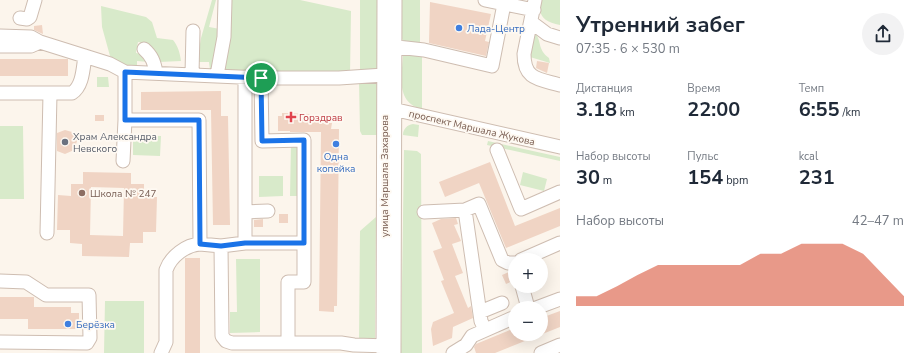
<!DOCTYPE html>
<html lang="ru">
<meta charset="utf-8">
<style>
body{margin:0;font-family:"Nunito Sans",sans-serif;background:#f2f2f3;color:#1f2937;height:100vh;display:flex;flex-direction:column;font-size:15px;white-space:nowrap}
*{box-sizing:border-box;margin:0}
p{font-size:13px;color:#747a83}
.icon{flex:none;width:22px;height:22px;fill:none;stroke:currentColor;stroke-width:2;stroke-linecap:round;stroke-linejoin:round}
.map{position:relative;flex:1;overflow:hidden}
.side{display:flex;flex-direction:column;background:#fff;width:360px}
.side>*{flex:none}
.fabs{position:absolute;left:508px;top:253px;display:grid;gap:8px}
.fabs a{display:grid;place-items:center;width:40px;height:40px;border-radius:50%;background:#fff;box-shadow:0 4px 16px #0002;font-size:20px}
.pin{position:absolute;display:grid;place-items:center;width:34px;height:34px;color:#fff;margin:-17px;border:2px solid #fff;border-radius:50%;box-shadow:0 1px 4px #0007}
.round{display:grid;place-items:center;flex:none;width:42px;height:42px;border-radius:21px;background:#f2f2f3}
.overview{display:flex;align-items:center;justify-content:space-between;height:68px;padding:0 16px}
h1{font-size:22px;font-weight:700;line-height:30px}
.stats{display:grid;grid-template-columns:repeat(3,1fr);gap:6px;height:68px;padding:4px 16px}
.stats div{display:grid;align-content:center}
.stats b{font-size:20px;font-weight:700}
.stats small{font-size:11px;font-weight:400}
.stats p{font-size:11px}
.chart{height:112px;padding:8px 16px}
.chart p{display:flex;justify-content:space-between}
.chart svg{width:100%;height:72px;margin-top:4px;fill:#df6f58;opacity:.7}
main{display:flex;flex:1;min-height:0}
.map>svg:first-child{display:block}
.green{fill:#d8eaca}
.building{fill:#f0d4c4;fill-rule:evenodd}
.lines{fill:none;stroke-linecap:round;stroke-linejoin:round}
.minor-casing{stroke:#cebdb1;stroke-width:15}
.minor{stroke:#fff;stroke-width:13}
.route-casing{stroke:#fff;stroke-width:8}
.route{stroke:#1a73e8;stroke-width:5}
.shop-dot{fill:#3f7fe0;stroke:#fef9f2;stroke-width:1.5}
.health-dot{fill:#e0444e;stroke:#fef9f2;stroke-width:1.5}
.worship-dot{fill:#6b7280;stroke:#fef9f2;stroke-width:1.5}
.education-dot{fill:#8d6e63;stroke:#fef9f2;stroke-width:1.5}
.labels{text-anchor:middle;stroke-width:3.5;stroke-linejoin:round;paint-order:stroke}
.shop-label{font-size:10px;fill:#366cbe;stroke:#fef9f2;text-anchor:start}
.health-label{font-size:10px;fill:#be3a42;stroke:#fef9f2;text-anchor:start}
.street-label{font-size:10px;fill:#775b4f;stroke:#fef9f2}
.worship-label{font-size:10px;fill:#5b616d;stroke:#fef9f2;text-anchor:start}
.education-label{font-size:10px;fill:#785e54;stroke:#fef9f2;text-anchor:start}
</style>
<main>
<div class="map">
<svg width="560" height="353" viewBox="0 0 560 353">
<rect width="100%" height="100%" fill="#fcf5ec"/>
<path class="green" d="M212 0H216L209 27 220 29 212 70H210L209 62H197L201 38Z
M230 0H300L351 11 350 74 225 70 220 67Z
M360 0H378V69L360 71Z
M402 0H420V46L404 42 402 39Z
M541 0H560V25C545 22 537 17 541 0Z
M101 6 146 17 152 22 157 38 173 40C178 46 180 53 181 61L159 62C154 48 153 44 138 42L136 53 143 54 149 62 137 61V67L126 66 110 56 102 27Z
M535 33C542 41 537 49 549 58L550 63 530 57 533 34Z
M405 53 422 54V109C395 103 402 75 403 55Z
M97 77H108L109 87H97Z
M359 81H378V135H362L360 131Z
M413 124 419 125 418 137 403 135C403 129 407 125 413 124Z
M0 126H23L24 199H0Z
M133 135 161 136 160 156 133 155Z
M488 141 560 157V161L487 145Z
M291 143 301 144V196H290Z
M404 150 417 151 421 154 422 353H401Z
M523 172 547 179 544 191 520 185Z
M259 176H283V196L259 197Z
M376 217 375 338 374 340 359 341 360 231Z
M236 259H260V332L230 333V312H237Z
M105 301H144V353H104Z"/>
<path class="building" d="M430 2 491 14 485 41 489 42 486 56 429 43Z
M42 25 43 34 34 30V26Z
M0 59H68V76H0Z
M537 61 549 63 547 73 536 68Z
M221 91V116H228L230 225H213L211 110H141V92Z
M282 113 310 114V116H313V119L322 120V123H332L331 129H339L337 306H334V312L319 311 321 132H290V131H278V116H282Z
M95 115H104V121H95Z
M65 130 72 132 77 141 74 150 65 154 57 151V133Z
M490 162 515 226 560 208V226L506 248 479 183 445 197 439 182Z
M83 172 131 173V184H144V197H157L156 232H143V243H130L129 257 82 256V244L70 243V230H57L58 195 71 196V184H83ZM91 187 124 188 123 236 90 235Z
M279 214H288V223H279Z
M456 218 458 224 454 225 461 241 452 244 463 273 455 276 468 308 471 306 473 318 453 327 452 338 433 346 431 329 433 322 454 313 441 281 444 280 433 251 442 248 432 223 441 219Z
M263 219V227H254V220Z
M185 258H200V353H185Z
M511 271 515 280 506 284 502 275Z
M0 297H34V307H71V313H79V329H28V319H0Z
M560 311V327L495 353H476L474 347 476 344 515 328V334H541V318Z"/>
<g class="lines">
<g class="minor-casing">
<path id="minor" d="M485 0 534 10
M535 0 524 54C524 80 539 79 560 85
M20 18 27 19 30 17 35 0
M531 22 547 34 560 38
M0 36 31 37 40 42
M0 46H31L40 42 110 64 125 72 261 78H339L384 75
M388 46 424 50 492 66 504 4
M144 49C152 56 154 62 156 72
M125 72V120H199L200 244 221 246 245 243H304V140L262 141 261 78
M192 74 193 31
M217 75 224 37 225 0
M0 93H72C83 86 83 68 85 56
M388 108 560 147
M497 150 521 209 560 192
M123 161 125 120
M465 210 479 204 502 260 508 263H515
M245 212 268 211
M424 212 465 210 481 321 485 330
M47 233 50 94
M245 243V77
M221 246 222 336 226 341 232 343H341L354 345 391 346
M521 260 560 243
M0 281 26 282 46 295H89L90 338 87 343 0 342
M522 286 528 308
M536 308 560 299
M480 312 502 303
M288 343V282H304V243
M161 353 166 342V270C171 256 186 245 200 244
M383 353 384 0
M394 353 395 0
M453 353 466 345 472 336 515 317
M541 353 560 345"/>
</g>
<use href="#minor" class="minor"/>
</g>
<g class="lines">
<g class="route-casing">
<path id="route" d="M125 72 261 78 262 141 304 140V243H245L221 246 200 244 199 120H125Z"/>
</g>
<use href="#route" class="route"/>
</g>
<g class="shop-dot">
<circle cx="459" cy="28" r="4"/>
<circle cx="336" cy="144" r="4"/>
<circle cx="68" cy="324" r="4"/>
</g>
<path class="health-dot" d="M289 111h4v4h4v4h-4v4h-4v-4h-4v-4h4z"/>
<circle class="worship-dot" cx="65" cy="142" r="4"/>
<circle class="education-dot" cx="82" cy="193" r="4"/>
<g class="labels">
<g class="shop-label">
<text x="467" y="32">Лада-Центр</text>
<text x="336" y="160" text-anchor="middle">Одна<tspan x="336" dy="12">копейка</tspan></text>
<text x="76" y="328">Берёзка</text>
</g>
<g class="health-label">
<text x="299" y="121">Горздрав</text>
</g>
<g class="street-label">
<text transform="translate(472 127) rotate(13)" y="4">проспект Маршала Жукова</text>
<text transform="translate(384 176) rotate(-90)" y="4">улица Маршала Захарова</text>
</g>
<g class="worship-label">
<text x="73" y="140">Храм Александра<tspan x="73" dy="12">Невского</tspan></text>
</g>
<g class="education-label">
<text x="90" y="197">Школа № 247</text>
</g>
</g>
</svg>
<div class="fabs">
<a>+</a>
<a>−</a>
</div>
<div class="pin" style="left:261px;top:78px;background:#1e9e55"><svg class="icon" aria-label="arrive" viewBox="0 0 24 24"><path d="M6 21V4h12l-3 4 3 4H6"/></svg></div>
</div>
<section class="side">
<div class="overview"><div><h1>Утренний забег</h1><p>07:35 · 6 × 530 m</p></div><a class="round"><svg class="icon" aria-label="share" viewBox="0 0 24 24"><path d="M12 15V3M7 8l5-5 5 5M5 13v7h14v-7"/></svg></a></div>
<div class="stats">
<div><p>Дистанция</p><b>3.18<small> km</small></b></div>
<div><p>Время</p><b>22:00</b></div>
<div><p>Темп</p><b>6:55<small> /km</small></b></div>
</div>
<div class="stats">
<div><p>Набор высоты</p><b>30<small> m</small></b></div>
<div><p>Пульс</p><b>154<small> bpm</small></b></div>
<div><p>kcal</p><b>231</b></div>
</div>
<div class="chart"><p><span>Набор высоты</span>42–47 m</p>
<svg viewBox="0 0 160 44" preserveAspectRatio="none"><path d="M0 44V38L10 38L20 32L30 25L40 19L50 19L60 19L70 19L80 19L90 12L100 12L110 6L120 6L130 6L140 12L150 25L160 38V44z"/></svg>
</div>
</section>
</main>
